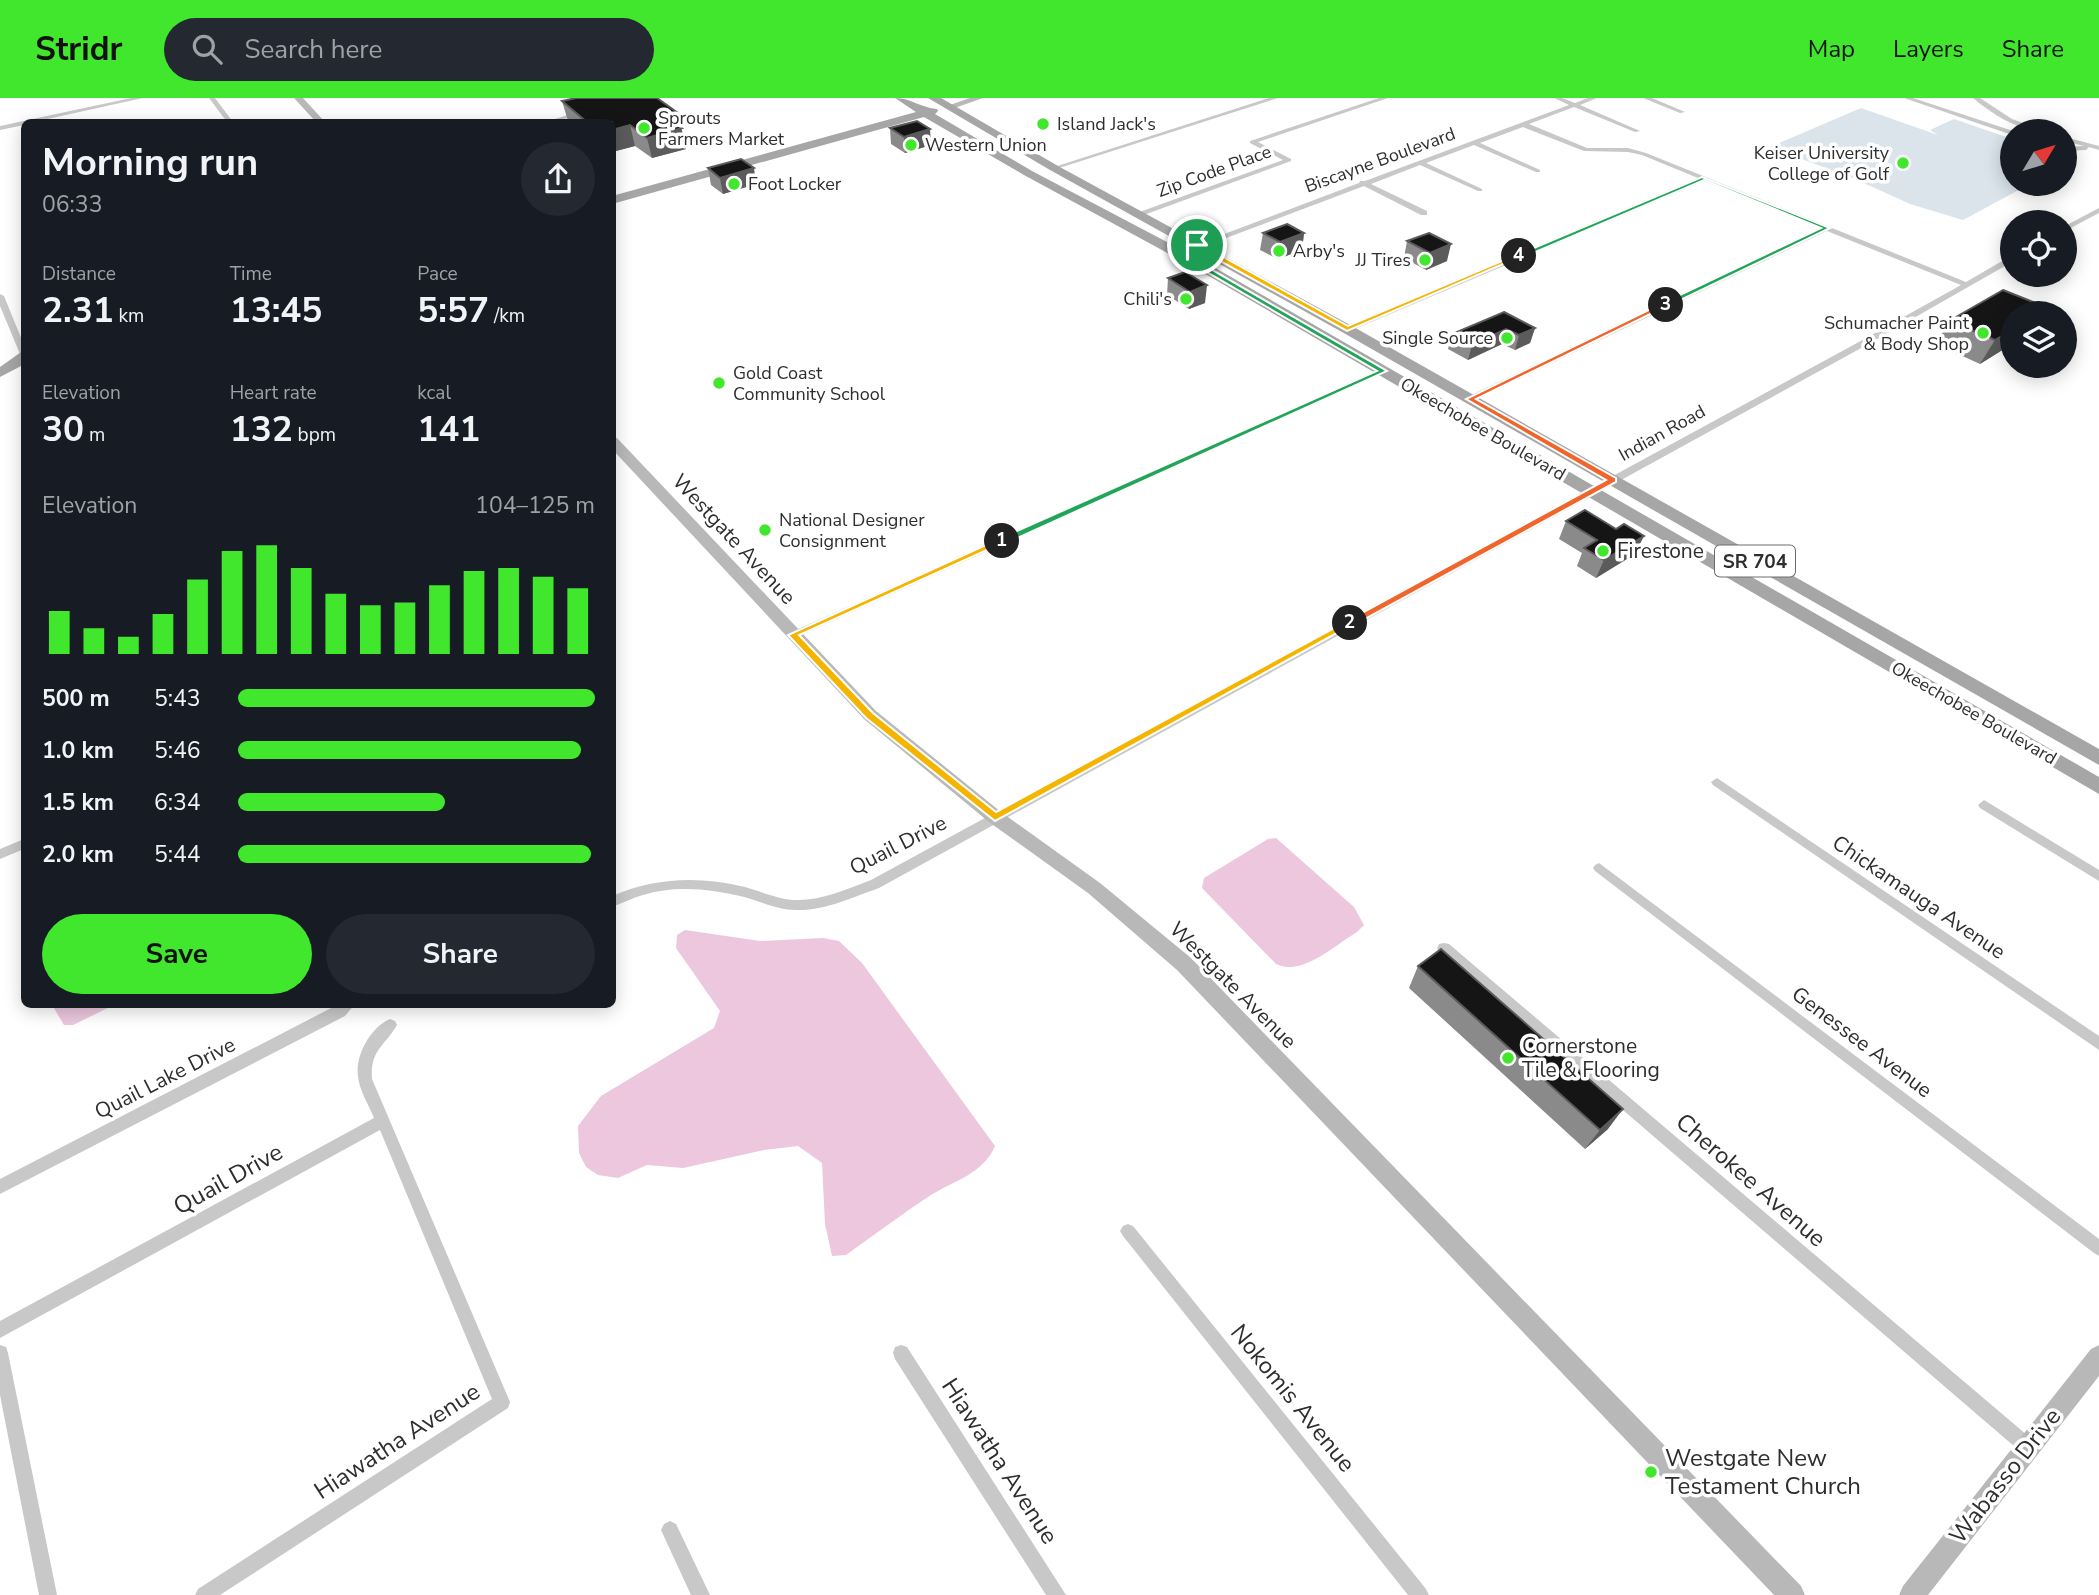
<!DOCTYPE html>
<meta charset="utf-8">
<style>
body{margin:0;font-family:"Nunito Sans",sans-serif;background:#242831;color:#f1f3f6;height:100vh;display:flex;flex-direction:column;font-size:26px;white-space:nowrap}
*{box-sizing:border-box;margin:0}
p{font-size:23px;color:#9ea1a6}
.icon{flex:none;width:38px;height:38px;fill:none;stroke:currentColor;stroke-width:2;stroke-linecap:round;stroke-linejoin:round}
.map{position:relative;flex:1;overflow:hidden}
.sheet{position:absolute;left:21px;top:21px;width:595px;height:889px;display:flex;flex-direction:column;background:#171b24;border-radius:10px;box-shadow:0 4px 18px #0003}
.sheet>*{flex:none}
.needle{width:46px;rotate:52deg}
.tools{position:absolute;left:2000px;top:21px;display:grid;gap:14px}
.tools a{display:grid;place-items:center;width:77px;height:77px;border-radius:50%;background:#171b24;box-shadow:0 4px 18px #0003;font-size:35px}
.pin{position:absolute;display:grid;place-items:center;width:60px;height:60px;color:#fff;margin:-30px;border:4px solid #fff;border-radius:50%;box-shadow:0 2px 7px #0007}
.km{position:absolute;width:35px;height:35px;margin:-18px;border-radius:50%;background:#222;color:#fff;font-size:19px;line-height:35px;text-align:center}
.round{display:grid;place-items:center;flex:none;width:74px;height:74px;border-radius:37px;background:#242831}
.head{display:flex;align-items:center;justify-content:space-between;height:119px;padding:0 21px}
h1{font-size:38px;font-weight:700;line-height:52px}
.figures{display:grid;grid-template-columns:repeat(3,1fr);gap:10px;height:119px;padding:7px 21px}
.figures div{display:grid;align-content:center}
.figures b{font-size:35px;font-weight:700}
.figures small{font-size:19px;font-weight:400}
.figures p{font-size:19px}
.chart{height:196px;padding:14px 21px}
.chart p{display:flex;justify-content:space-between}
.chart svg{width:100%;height:126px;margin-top:7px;stroke:#40e72d;stroke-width:6}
.cta{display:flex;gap:14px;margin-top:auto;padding:14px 21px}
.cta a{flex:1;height:80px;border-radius:42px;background:#40e72d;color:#111;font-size:28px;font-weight:700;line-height:80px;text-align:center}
.cta a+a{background:#242831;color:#f1f3f6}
ul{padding:0 21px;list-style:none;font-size:23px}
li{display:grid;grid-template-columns:112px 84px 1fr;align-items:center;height:52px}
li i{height:18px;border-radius:9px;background:#40e72d}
header{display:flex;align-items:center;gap:42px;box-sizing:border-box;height:98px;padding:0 35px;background:#40e72d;color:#111}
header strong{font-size:33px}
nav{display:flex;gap:38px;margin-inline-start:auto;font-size:24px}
.search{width:490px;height:63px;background:#242831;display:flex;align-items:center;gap:18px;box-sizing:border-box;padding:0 24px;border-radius:38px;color:#9ea1a6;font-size:26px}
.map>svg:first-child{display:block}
.green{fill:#dbe4eb}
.water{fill:#ecc7de}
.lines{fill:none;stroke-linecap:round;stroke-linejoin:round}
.street{fill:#c8c8c8;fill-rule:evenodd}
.secondary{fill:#b8b8b8;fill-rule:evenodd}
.primary{fill:#a6a6a6;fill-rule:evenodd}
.wall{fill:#8a8a8a}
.shaded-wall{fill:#5b5b5b}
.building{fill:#151515;stroke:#5b5b5b;stroke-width:2}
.split-1{fill:#22a559;stroke:#fff;stroke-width:2}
.split-2{fill:#f5b400;stroke:#fff;stroke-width:2}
.split-3{fill:#f0652b;stroke:#fff;stroke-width:2}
.split-4{fill:#22a559;stroke:#fff;stroke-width:2}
.split-5{fill:#f5b400;stroke:#fff;stroke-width:2}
.poi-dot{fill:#40e72d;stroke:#fff;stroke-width:2.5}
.labels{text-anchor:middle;stroke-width:7;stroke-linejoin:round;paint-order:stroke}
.far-poi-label{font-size:18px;fill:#2e2e2e;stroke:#fff;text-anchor:start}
.far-street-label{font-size:18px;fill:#2e2e2e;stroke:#fff}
.shield{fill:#fff;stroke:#6d6d6d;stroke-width:2}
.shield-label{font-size:19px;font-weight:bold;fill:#2e2e2e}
.street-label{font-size:21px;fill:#2e2e2e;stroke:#fff}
.poi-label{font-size:21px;fill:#2e2e2e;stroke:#fff;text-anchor:start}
.near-street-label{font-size:24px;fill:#2e2e2e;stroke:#fff}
.near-poi-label{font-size:24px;fill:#2e2e2e;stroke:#fff;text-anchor:start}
</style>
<header>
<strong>Stridr</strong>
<div class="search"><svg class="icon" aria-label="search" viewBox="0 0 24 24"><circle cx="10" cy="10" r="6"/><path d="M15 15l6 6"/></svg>Search here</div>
<nav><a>Map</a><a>Layers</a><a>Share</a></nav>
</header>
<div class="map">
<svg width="2099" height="1497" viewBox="0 0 2099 1497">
<rect width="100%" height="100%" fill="#fff"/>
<path class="green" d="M1861 10 1938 37 1930 32 1954 21 2012 41V86H2030L1963 122 1910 106 1855 81 1770 49Z"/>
<path class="water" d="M1276 740 1354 809 1364 827 1357 834C1335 847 1302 879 1276 866L1202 790 1204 780 1268 741Z
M685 832 760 843 823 840 839 843 862 865 995 1048C984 1075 954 1083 931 1097 902 1116 874 1137 846 1157L832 1158 825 1126 822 1065 798 1048 764 1052 683 1070 647 1067 618 1080 598 1077 586 1069 579 1055 578 1028 601 998 714 930 720 913 676 850 677 837Z
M52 907H114L73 927H64Z"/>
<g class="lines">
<path class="street" d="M131 0H143L34 24H24V27L0 32V28Z
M209 0H215L233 24H227Z
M1269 0H1278L1056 71 1051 70Z
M1379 0H1388L1258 44 1291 61V63L1141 118 1134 116 1283 62 1250 45V43Z
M1554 0H1562L1575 5 1588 0H1597L1580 7 1640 33 1635 34 1574 9 1529 26 1587 50H1628L1646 55 1966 184 2009 159H2012V164L1863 249 879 790C853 799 825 813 796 812 778 812 762 804 744 799 711 791 675 787 643 797 632 800 623 805 612 809V798C656 779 700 778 745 789 763 794 779 802 798 802 823 802 847 791 871 782L1857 245 1961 187 1827 133 1473 303H1467V299L1821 130 1704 83 1350 233H1344V229L1698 80 1642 57 1628 54 1584 53 1523 29 1480 45 1540 72V74H1536L1474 47 1426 65 1482 91V93H1478L1420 67 1371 86 1427 113V117H1421L1364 88 1181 157 1174 155 1359 85 1360 83H1365L1569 7Z
M1643 0H1652L1685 14 1680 15Z
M1904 0H1913L2013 33 2012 37Z
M1973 0H1980L2012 21 2045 33C2020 34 1992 16 1973 0Z
M581 13 583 14V16L553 24H545Z
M2065 39 2099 48V52L2089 49 2086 52 2065 53V49L2084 48 2065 43Z
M2099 110V115L2065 133V128Z
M0 196 4 198 24 247V258L20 256 0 208Z
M1380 271 1387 273 797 539 793 541 788 537 789 535Z
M1717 680 2099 938V952L1713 687 1711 684Z
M1984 702 2099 772V783L1980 710 1978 707Z
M24 741V751L0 761V751Z
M1599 765 2099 1141V1158L2094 1155 1595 773 1593 770 1595 767Z
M1444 845 1449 846 2034 1343 2037 1349 2034 1355 2028 1358 2022 1355 1439 854 1437 850 1439 846Z
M339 906H355L345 918 0 1096V1081Z
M390 921 395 923 397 927C384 949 370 952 372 981L510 1304 508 1310 220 1497H195L198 1491 492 1301 380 1032 0 1240V1223L374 1020C369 1007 359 992 358 978 355 957 371 929 390 921Z
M1128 1126 1133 1128 1426 1491 1429 1497H1408L1123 1138 1120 1133 1123 1128Z
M0 1247 6 1249 8 1255 57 1497H39L0 1297Z
M901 1247 907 1249 1066 1497H1046L895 1261 893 1255 895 1249Z
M670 1423 676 1426 710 1497H691L661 1432 664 1426Z"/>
<path class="secondary" d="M294 0H303L325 24H316Z
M970 0H983L949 12 944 9Z
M612 339 617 340 876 613 1001 714 1100 785 1191 860 1801 1488 1805 1497H1774L1177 872 1088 795 989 724 864 621 612 351Z
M2099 1247V1278L1928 1497H1899L1903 1488 2091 1251Z"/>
<path class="primary" d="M895 0C911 0 921 10 937 11L938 13 935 16 1032 73 1205 164 2099 679V696L1195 170 1024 77 924 19 612 106V98L916 14Z
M928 0H941L1058 68 1352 228 2099 651V667L1342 234 1050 72Z
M24 252 23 267 0 279V269Z"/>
</g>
<path class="wall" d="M562 3 678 15 686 51 652 60 635 48 612 54V24H569L568 23Z
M890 30 931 47 905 55 891 46Z
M708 70 756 86 723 96 711 87Z
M1263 135H1304L1302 152 1278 161 1260 152Z
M1407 143 1447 163 1426 172 1404 160Z
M1185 174 1205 205 1189 211 1167 197 1168 180Z
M2012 215V246L1980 266 1936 246 1949 223Z
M1472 227 1535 230 1530 245 1515 252 1502 246 1468 262 1448 251 1452 236Z
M1566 423 1635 456 1596 480 1577 468 1582 455 1559 441Z
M1418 868 1608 1031 1585 1051 1409 890Z"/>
<path class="shaded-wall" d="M678 15 686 51 652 60 647 40 665 18Z
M630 27 635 48 612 54V32Z
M930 31 931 47 905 55 904 39Z
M754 70 756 86 723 96 720 80Z
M1304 135 1302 152 1278 161 1280 144Z
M1451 146 1447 163 1426 172 1430 155Z
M1207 187 1205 205 1189 211 1190 194Z
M1535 230 1530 245 1515 252 1519 237Z
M1506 231 1502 246 1468 262 1472 247Z
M2012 232V246L1980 266 1995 242Z
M1644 438 1635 456 1596 480 1604 462Z
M1623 1011 1608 1031 1585 1051 1600 1032Z"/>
<path class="building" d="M576 0H657L678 15 665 18 682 30 647 40 630 27 612 32V24H587L562 3Z
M917 23 930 31 904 39 890 30Z
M741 61 754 70 720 80 708 70Z
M1287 126 1304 135 1280 144 1263 135Z
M1429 135 1451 146 1430 155 1407 143Z
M1185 174 1207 187 1190 194 1168 180Z
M2003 192 2048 210 2040 215H2012V232L1995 242 1949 223Z
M1504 214 1535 230 1519 237 1506 231 1472 247 1452 236Z
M1585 412 1616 431 1624 426 1644 438 1604 462 1584 450 1597 442 1566 423Z
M1441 851 1623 1011 1600 1032 1418 868Z"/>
<path class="split-1" d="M1197 145 1200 149 1183 155 1387 273 1006 445H999V441L1377 273 1174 155Z"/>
<path class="split-2" d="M999 441 1007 443 799 537 873 615 996 714 1347 523 1355 525 995 723 866 620 788 537Z"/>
<path class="split-3" d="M1663 205 1669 207 1476 301 1616 380V384L1354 527H1347V523L1606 382 1466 301Z"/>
<path class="split-4" d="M1702 79 1830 130 1666 209 1663 205 1821 130 1704 82 1521 160 1515 158Z"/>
<path class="split-5" d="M1195 146H1200L1348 228 1516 157 1522 158 1347 233 1195 149Z"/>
<g class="poi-dot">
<circle cx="1043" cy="26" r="7"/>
<circle cx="644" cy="30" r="7"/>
<circle cx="911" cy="47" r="7"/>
<circle cx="1903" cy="65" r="7"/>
<circle cx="734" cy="86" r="7"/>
<circle cx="1279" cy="153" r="7"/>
<circle cx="1425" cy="162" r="7"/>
<circle cx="1186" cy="201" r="7"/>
<circle cx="1983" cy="235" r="7"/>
<circle cx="1507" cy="240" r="7"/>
<circle cx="719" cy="285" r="7"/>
<circle cx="765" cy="432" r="7"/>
<circle cx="1603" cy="453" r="7"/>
<circle cx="1508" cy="960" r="7"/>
<circle cx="1651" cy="1374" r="7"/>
</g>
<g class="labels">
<g class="far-poi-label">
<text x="658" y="26">Sprouts<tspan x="658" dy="21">Farmers Market</tspan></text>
<text x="1057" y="32">Island Jack's</text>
<text x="925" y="53">Western Union</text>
<text x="1889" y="61" text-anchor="end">Keiser University<tspan x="1889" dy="21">College of Golf</tspan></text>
<text x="748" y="92">Foot Locker</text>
<text x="1293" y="159">Arby's</text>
<text x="1411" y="168" text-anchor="end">JJ Tires</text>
<text x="1172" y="207" text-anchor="end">Chili's</text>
<text x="1969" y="231" text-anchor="end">Schumacher Paint<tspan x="1969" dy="21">&amp; Body Shop</tspan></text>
<text x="1493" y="246" text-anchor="end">Single Source</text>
<text x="733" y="281">Gold Coast<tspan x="733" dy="21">Community School</tspan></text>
<text x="779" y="428">National Designer<tspan x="779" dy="21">Consignment</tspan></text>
</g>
<g class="far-street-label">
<text transform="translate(1380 62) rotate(-20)" y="6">Biscayne Boulevard</text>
<text transform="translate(1214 73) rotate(-20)" y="6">Zip Code Place</text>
<text transform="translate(1483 331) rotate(30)" y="6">Okeechobee Boulevard</text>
<text transform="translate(1662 335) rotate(-29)" y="6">Indian Road</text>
<text transform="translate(1974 615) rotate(30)" y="6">Okeechobee Boulevard</text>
</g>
<rect class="shield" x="1715" y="447.5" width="80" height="31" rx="5"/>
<g class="shield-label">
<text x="1755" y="470">SR 704</text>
</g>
<g class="street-label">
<text transform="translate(734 441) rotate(47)" y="7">Westgate Avenue</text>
<text transform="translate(898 747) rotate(-27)" y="7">Quail Drive</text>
<text transform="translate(1919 799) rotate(34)" y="7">Chickamauga Avenue</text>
<text transform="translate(1233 887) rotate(45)" y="7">Westgate Avenue</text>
<text transform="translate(1862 944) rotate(37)" y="7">Genessee Avenue</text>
<text transform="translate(165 980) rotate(-27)" y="7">Quail Lake Drive</text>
</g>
<g class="poi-label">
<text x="1617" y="460">Firestone</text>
<text x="1522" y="955">Cornerstone<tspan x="1522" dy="24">Tile &amp; Flooring</tspan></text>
</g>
<g class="near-street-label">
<text transform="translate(228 1081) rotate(-29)" y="8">Quail Drive</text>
<text transform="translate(1751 1082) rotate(41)" y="8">Cherokee Avenue</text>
<text transform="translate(1293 1300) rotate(51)" y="8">Nokomis Avenue</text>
<text transform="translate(397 1343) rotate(-33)" y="8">Hiawatha Avenue</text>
<text transform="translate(1000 1363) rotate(57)" y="8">Hiawatha Avenue</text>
<text transform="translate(2005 1378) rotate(-52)" y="8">Wabasso Drive</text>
</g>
<g class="near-poi-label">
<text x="1665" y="1368">Westgate New<tspan x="1665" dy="28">Testament Church</tspan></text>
</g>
</g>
</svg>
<div class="tools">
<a><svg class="needle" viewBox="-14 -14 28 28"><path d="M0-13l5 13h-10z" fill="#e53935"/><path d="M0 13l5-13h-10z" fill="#9ea1a6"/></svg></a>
<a><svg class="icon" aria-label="locate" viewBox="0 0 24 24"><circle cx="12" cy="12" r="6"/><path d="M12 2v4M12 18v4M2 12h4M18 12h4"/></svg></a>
<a><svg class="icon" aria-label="layers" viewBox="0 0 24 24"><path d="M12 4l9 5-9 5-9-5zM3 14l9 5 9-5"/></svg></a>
</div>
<div class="pin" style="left:1197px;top:147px;background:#1e9e55"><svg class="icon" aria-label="arrive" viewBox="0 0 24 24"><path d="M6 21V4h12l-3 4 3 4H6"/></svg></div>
<b class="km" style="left:1002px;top:443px">1</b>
<b class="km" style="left:1350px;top:525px">2</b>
<b class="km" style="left:1666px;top:207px">3</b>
<b class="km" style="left:1519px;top:158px">4</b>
<section class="sheet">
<div class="head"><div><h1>Morning run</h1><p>06:33</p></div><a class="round"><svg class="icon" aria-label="share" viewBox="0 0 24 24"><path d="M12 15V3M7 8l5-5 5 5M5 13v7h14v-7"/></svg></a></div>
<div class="figures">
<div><p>Distance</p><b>2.31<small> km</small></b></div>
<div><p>Time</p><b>13:45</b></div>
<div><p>Pace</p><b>5:57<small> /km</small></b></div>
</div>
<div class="figures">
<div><p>Elevation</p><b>30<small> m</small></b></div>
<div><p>Heart rate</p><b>132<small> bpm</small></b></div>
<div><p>kcal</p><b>141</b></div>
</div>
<div class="chart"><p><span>Elevation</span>104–125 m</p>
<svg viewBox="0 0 160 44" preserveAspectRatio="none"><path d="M5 44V29M15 44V35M25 44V38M35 44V30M45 44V18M55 44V8M65 44V6M75 44V14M85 44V23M95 44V27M105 44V26M115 44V20M125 44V15M135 44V14M145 44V17M155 44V21"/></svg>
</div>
<ul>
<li><b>500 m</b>5:43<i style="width:100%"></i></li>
<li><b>1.0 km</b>5:46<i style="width:96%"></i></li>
<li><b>1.5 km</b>6:34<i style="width:58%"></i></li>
<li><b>2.0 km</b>5:44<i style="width:99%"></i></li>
</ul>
<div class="cta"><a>Save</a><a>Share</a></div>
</section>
</div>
